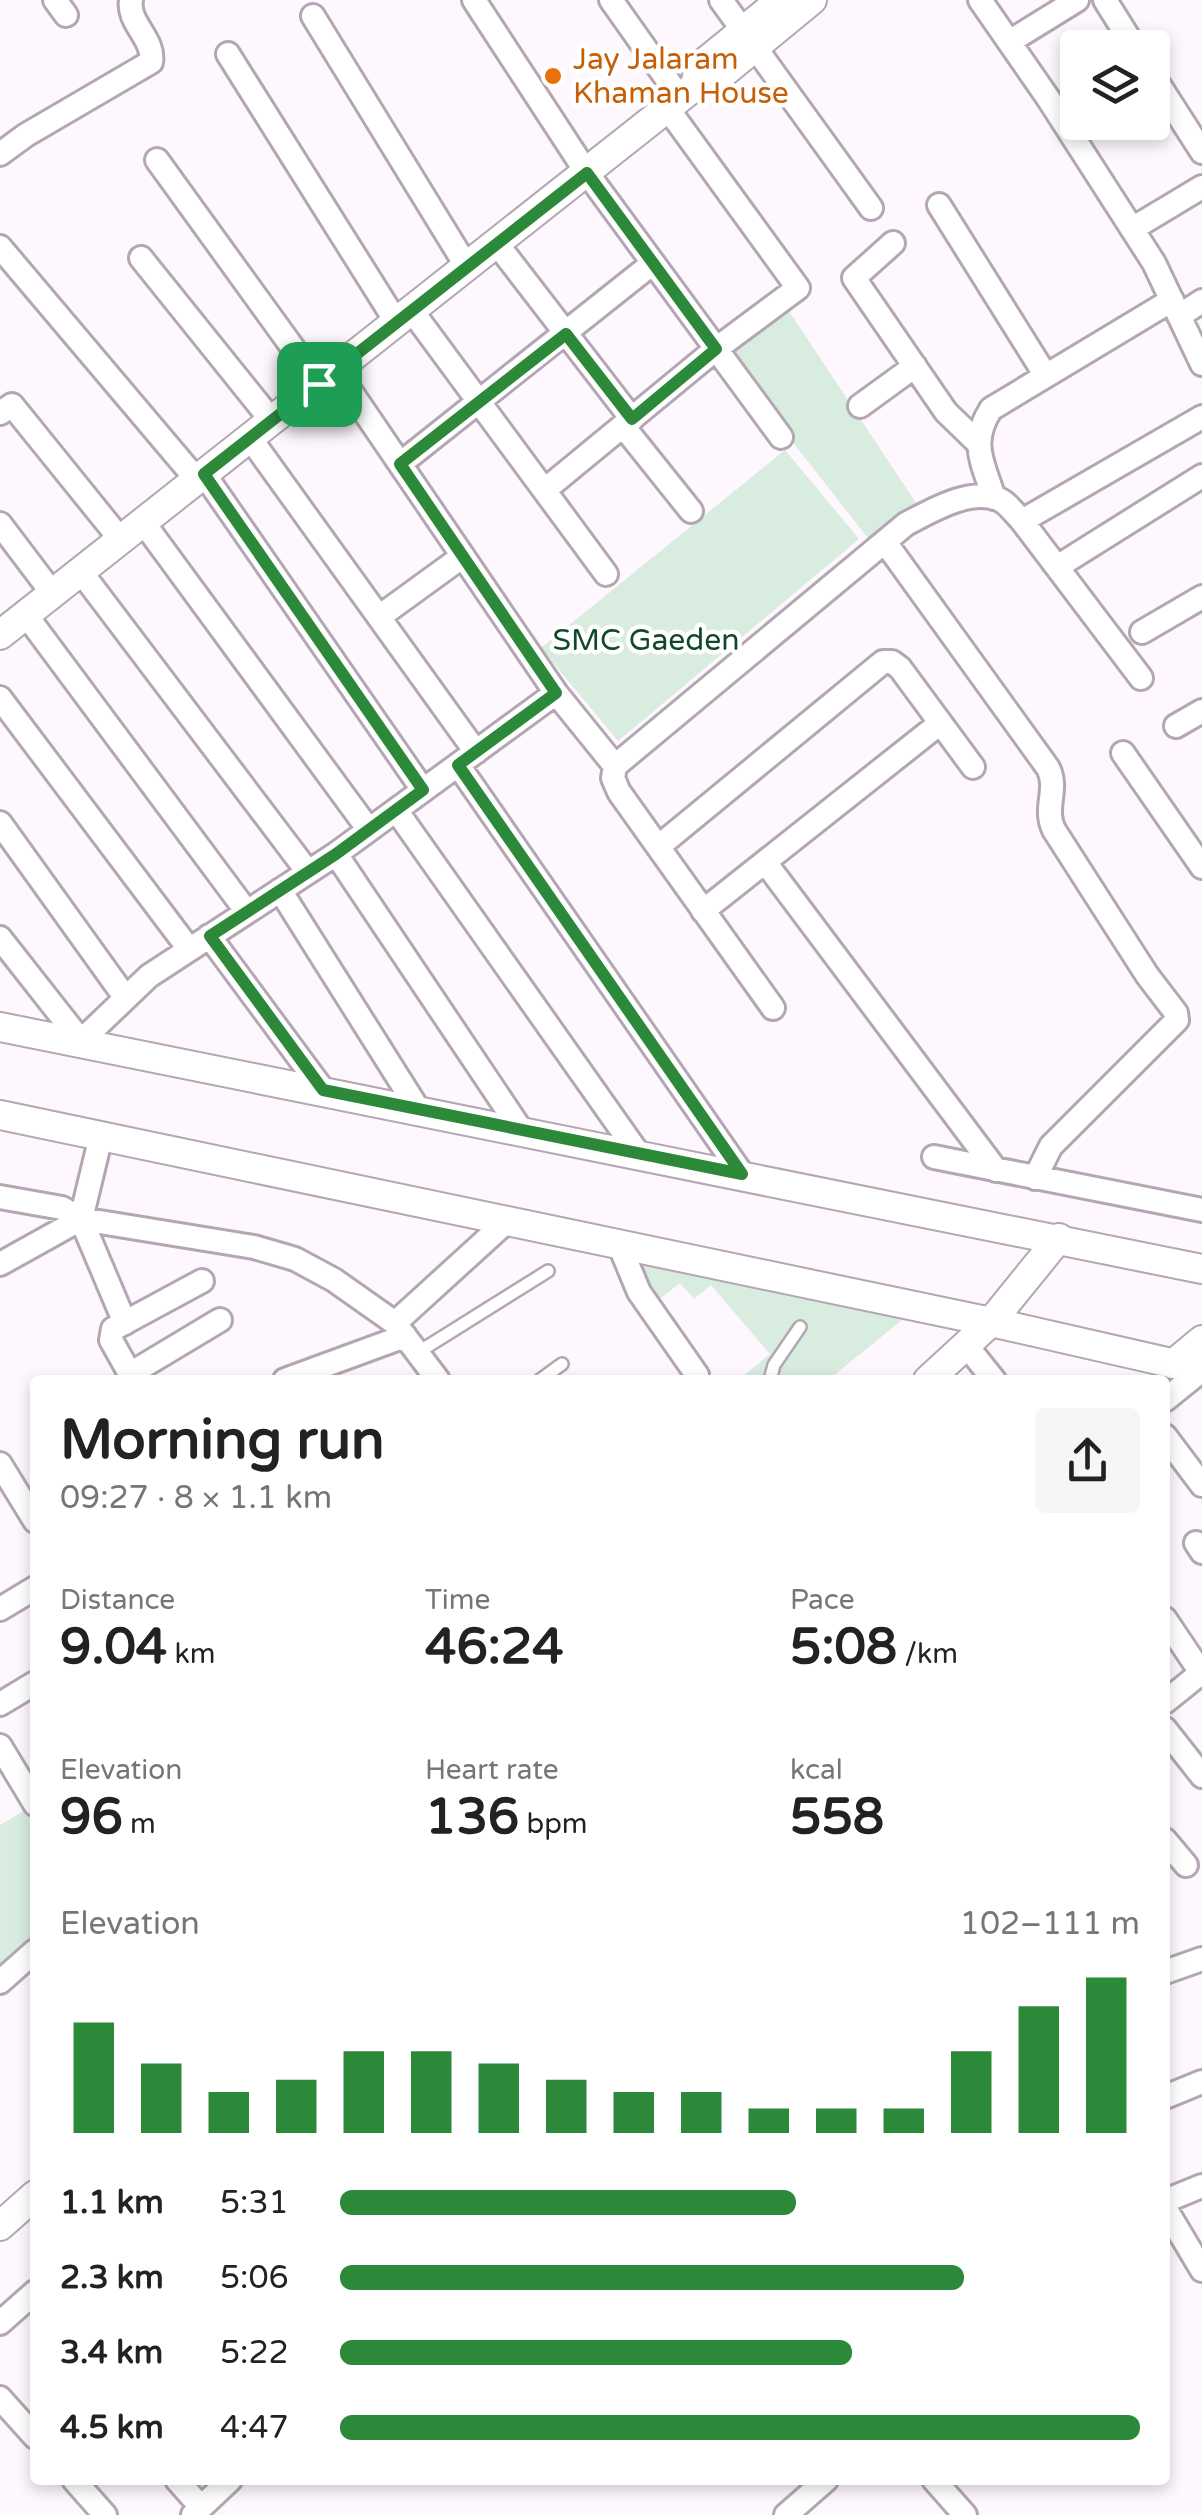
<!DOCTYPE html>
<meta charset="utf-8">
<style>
body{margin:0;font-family:"Varela Round",sans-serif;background:#f6f6f6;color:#222;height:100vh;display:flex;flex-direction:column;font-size:38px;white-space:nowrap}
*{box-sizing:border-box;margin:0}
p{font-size:32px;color:#767676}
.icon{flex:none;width:55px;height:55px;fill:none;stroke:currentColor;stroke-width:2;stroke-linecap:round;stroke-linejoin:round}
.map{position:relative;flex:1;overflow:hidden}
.panel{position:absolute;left:30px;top:1375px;width:1140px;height:1110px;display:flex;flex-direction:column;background:#fff;border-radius:10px;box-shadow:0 5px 15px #0003}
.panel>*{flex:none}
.fabs{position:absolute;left:1060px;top:30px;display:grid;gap:20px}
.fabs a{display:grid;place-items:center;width:110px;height:110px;border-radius:10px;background:#fff;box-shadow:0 5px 15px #0003;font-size:50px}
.pin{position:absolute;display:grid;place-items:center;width:85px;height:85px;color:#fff;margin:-42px;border-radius:20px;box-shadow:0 5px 15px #0006}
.round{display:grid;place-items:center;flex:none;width:105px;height:105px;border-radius:10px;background:#f6f6f6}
.head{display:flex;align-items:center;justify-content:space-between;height:170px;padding:0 30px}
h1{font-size:55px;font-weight:800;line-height:75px}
.metrics{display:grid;grid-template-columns:repeat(3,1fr);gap:15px;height:170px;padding:10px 30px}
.metrics div{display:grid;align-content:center}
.metrics b{font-size:50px;font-weight:800}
.metrics small{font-size:28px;font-weight:400}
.metrics p{font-size:28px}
.chart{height:280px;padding:20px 30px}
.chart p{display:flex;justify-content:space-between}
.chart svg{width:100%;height:180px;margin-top:10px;stroke:#2d893a;stroke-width:6}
ul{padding:0 30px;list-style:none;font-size:32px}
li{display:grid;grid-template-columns:160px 120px 1fr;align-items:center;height:75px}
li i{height:25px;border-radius:12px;background:#2d893a}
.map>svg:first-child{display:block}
.green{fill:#d8ecdf}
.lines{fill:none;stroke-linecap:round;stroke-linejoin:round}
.service-casing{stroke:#b2a7b2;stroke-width:16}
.minor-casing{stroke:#b2a7b2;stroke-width:28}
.tertiary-casing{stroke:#b2a7b2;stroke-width:32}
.service{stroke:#fff;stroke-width:11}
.minor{stroke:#fff;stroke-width:22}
.tertiary{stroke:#fff;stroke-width:28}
.route-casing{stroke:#fff;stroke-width:20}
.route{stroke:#2d893a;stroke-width:12}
.food-dot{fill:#e8710a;stroke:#fff;stroke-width:4}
.labels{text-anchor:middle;stroke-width:9;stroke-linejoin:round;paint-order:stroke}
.food-label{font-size:30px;fill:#c56008;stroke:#fff;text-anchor:start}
.park-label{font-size:30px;fill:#10482d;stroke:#fff}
</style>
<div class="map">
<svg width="1202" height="2515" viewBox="0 0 1202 2515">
<rect width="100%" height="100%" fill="#fef7fe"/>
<path class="green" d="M785 305 918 506 871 542 722 352Z
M785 450 859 539 618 741 541 648Z
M623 1250 907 1316 828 1380H743L741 1378 770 1354 711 1285 694 1299 680 1283 651 1306Z
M25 1810 35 1826V1942L0 1972V1825Z"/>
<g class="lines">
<g class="service-casing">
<path id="service" d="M417 1353 548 1271
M540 1380 562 1364
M770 1380 774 1365 800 1327"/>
</g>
<g class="minor-casing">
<path id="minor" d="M55 0 66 15
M474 0 587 173 781 437
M611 0 681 99
M721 0 871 208
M980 0 1048 98 1154 263 1202 364
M1105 0 1135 48
M313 16 467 267
M1009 42 1077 0
M228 54 397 323
M1152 74 1202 152
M0 154 26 135 151 62C155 39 127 23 131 0
M157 160 319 384
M939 205 1046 376
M1132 229 1202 187
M893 243 854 278 946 412 977 442
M497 244 632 419
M0 247 197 480
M141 258 272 421
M412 311 606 574
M1179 316 1202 301
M336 370 556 693
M860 406 915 366
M0 413 12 405 121 540
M623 426 691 511
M250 438 476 752
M400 464 653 263
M204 474 423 790
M546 489 716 349 798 288 668 109
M994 498C983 463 969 443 991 409L1172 300
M1022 521 1202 417
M143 522 369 830
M0 524 53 594
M885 542 1048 768C1059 789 1043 808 1054 830L1147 975 1176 1013 1177 1020 1051 1146 1035 1178
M1057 567 1202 476
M81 572 308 872
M26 615 247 912
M379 617 463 556
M1142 632 1202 597
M0 698 189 949
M1176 726 1202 711
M1123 753 1202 867
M458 765 742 1174
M615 766 613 778 619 792 773 1008
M396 810 638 1153
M0 823 125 997
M658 847 883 662H892L900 668 973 767
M336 854 521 1130
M765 862 996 1170
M280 890 418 1109
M703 911 939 724
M209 936 323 1090
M0 938 81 1041 149 976 336 854 556 693 615 766 906 524C931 511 969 488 998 499 1007 502 1015 514 1022 521L1141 678
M934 1157 1202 1210
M0 1197 62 1208 81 1219 125 1323
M81 1219 101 1136
M619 1244 639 1292 697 1375
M0 1264 81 1219 254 1247 295 1259 334 1280 395 1323 438 1380
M395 1323 507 1221
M966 1345 994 1380
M130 1374 111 1340 113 1329 202 1281
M134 1380 130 1374 220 1320
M285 1380 405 1336
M1165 1400 1202 1370
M1165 1436 1202 1485
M0 1464 35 1521
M1196 1543 1202 1552
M0 1609 35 1588
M1165 1619 1202 1674
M1165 1702 1202 1672
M0 1704 35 1683
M1165 1729 1202 1776
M0 1746 35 1804
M1165 1840 1186 1865
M1165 1972 1202 1959
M0 1982 35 1951
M1165 2097 1202 2082
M1165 2201 1202 2186
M1165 2208 1202 2270
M0 2323 35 2292
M0 2398 35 2437
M74 2480 105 2515
M177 2480 201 2507
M934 2480 965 2515
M193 2515 230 2480
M786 2515 826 2480"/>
</g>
<g class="tertiary-casing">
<path id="tertiary" d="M695 86 699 67 781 0
M0 635 695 86 716 79 812 0
M0 1027 1202 1269
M0 1115 991 1322 1202 1370
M1173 1364 1202 1340
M928 1380 991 1322 1059 1238
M0 2226 35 2195"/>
</g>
<use href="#service" class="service"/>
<use href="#minor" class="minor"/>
<use href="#tertiary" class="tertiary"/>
</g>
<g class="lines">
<g class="route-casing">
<path id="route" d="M587 173 716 349 632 419 566 334 400 464 556 693 458 765 742 1174 323 1090 210 936 336 854 423 790 204 474Z"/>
</g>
<use href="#route" class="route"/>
</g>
<circle class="food-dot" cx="553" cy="76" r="10"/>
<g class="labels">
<g class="food-label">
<text x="573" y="69">Jay Jalaram<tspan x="573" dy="34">Khaman House</tspan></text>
</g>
<g class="park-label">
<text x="646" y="650">SMC Gaeden</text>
</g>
</g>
</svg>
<div class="fabs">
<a><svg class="icon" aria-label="layers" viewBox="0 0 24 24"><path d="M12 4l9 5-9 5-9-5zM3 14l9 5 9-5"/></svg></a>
</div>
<div class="pin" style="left:319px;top:384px;background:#1e9e55"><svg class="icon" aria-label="arrive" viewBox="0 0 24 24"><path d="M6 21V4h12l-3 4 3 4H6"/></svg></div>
<section class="panel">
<div class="head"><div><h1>Morning run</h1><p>09:27 · 8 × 1.1 km</p></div><a class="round"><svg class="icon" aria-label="share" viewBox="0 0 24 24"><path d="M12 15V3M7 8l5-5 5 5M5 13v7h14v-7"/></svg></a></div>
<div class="metrics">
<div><p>Distance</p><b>9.04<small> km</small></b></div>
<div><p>Time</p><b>46:24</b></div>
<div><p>Pace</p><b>5:08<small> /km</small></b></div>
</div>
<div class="metrics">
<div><p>Elevation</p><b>96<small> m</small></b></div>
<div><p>Heart rate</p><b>136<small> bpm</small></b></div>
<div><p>kcal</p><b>558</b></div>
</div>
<div class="chart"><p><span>Elevation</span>102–111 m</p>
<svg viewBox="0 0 160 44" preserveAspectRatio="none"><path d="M5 44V17M15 44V27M25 44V34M35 44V31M45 44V24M55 44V24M65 44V27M75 44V31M85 44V34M95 44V34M105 44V38M115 44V38M125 44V38M135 44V24M145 44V13M155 44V6"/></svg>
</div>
<ul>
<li><b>1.1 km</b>5:31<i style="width:57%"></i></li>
<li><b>2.3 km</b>5:06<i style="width:78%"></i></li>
<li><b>3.4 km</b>5:22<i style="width:64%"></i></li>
<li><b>4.5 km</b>4:47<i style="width:100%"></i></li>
</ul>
</section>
</div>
